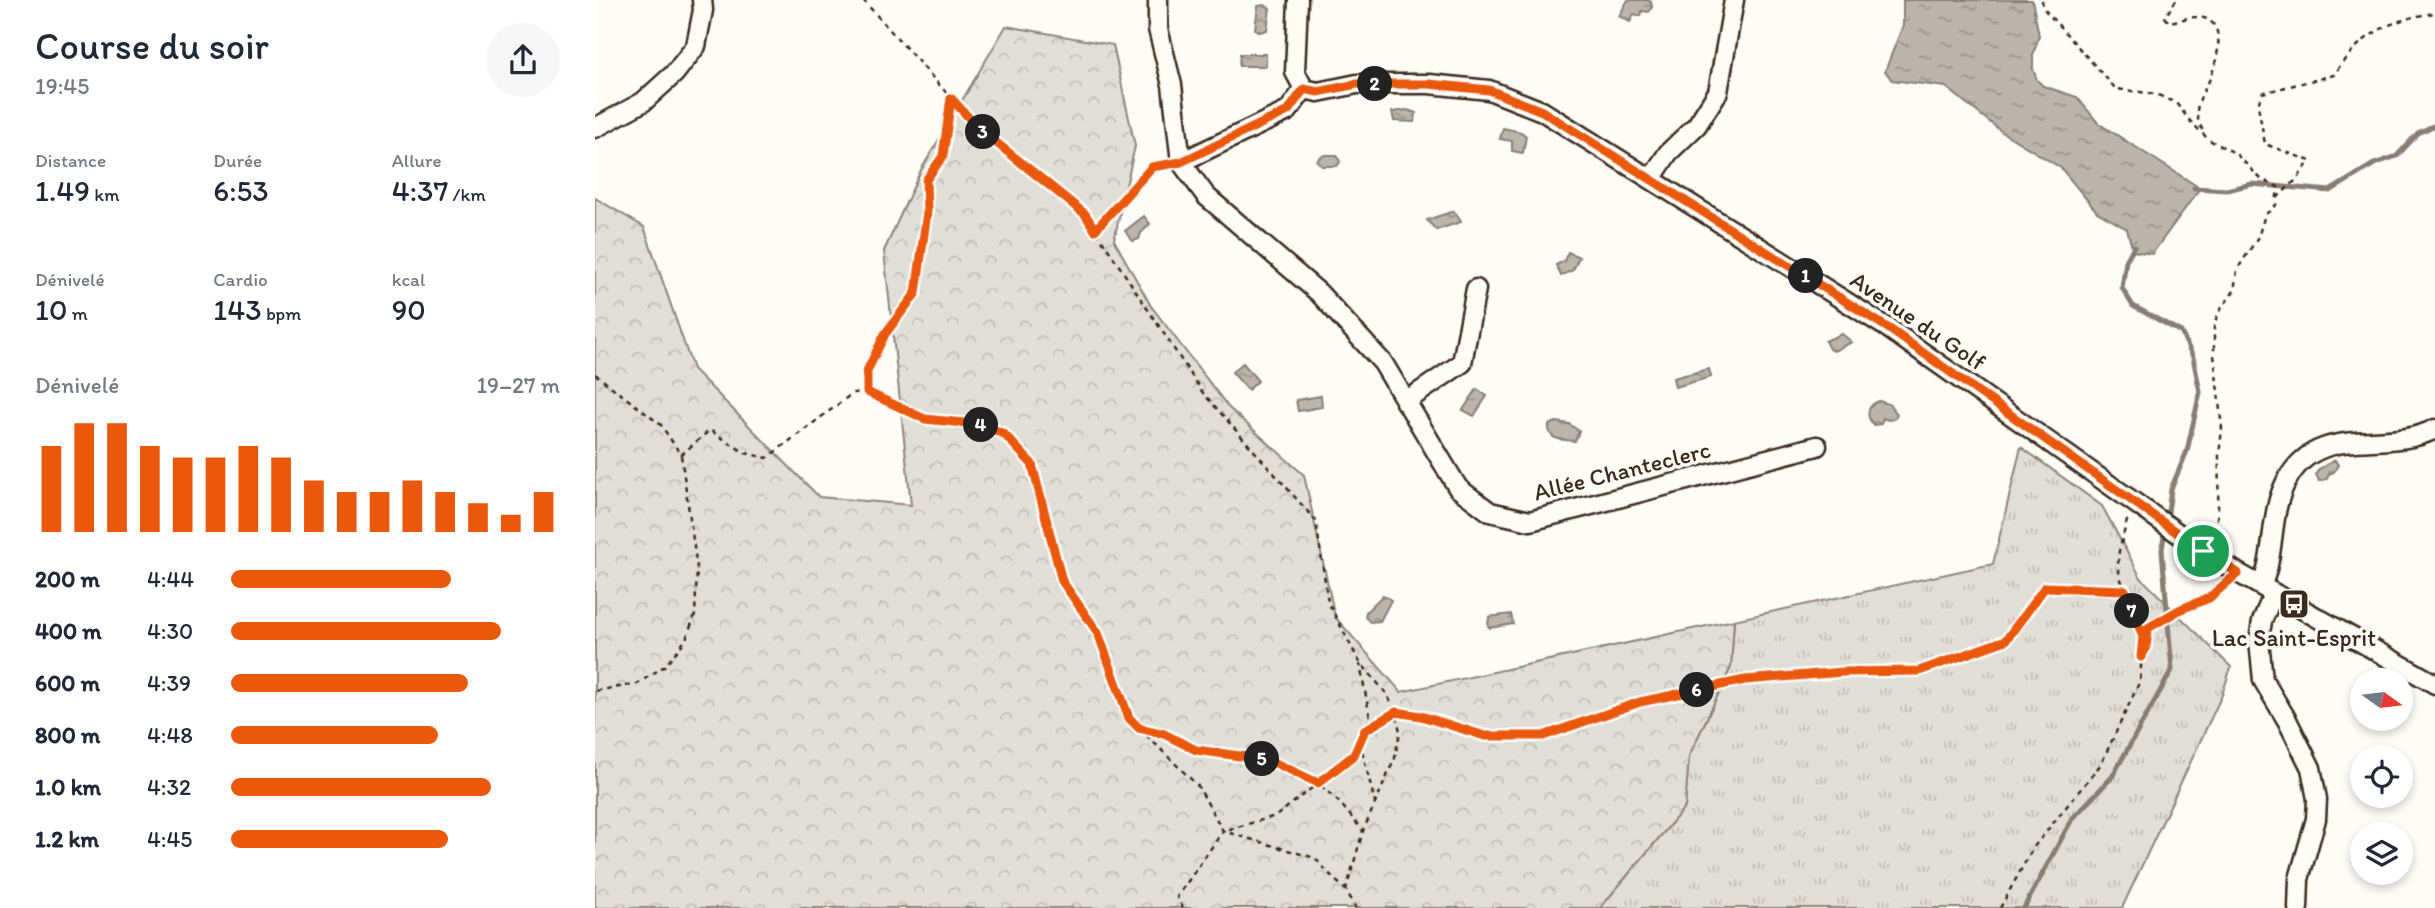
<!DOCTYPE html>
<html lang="fr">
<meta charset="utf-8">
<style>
body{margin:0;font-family:Itim,sans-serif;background:#f6f6f7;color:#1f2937;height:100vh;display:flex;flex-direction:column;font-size:26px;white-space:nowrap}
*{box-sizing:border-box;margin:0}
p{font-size:23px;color:#747a83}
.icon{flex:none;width:38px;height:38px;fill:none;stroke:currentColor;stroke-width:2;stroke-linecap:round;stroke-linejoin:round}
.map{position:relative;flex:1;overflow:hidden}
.side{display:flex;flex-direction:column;background:#fff;width:595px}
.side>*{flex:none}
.needle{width:46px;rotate:104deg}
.fabs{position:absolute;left:1755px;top:668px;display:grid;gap:14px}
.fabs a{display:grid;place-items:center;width:63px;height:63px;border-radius:50%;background:#fff;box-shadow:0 4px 10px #0003;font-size:35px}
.pin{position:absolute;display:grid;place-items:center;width:60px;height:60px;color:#fff;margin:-30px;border:4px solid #fff;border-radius:50%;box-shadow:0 2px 7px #0007}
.km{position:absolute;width:35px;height:35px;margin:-18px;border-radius:50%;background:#222;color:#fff;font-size:19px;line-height:35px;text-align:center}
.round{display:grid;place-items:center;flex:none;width:74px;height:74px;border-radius:37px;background:#f6f6f7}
.summary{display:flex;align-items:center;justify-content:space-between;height:119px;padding:0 35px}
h1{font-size:38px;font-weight:600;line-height:52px}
.metrics{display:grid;grid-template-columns:repeat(3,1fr);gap:10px;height:119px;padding:7px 35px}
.metrics div{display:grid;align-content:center}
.metrics b{font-size:30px;font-weight:600}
.metrics small{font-size:19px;font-weight:400}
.metrics p{font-size:19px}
.chart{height:196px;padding:14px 35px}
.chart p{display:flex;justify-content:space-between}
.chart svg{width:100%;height:126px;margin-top:7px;stroke:#ea580c;stroke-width:6}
ul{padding:0 35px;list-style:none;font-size:23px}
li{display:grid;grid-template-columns:112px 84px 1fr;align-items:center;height:52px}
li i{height:18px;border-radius:9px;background:#ea580c}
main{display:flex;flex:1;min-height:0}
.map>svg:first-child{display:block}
.grass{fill:url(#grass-tufts);stroke:#8e847a;stroke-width:2}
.forest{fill:url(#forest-crowns);stroke:#8e847a;stroke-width:2}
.water{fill:url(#water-ripples);stroke:#887d74;stroke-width:2}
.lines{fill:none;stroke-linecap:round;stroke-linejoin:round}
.stream{stroke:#887d74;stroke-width:5}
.minor-casing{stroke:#3b2a1e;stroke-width:23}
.path{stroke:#3b2a1e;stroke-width:2.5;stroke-dasharray:5 5;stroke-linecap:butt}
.minor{stroke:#fdfcf7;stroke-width:18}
.route-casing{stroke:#fff;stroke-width:14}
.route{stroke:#ea580c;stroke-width:9}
.labels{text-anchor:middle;stroke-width:7;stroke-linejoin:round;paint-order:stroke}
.street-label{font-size:24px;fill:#3b2a1e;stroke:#fdfcf7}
.poi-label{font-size:24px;fill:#3b2a1e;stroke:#fdfcf7}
</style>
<main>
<section class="side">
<div class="summary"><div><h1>Course du soir</h1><p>19:45</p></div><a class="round"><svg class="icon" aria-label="share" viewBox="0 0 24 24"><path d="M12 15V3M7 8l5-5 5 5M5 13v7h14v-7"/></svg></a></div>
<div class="metrics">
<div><p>Distance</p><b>1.49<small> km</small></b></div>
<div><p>Durée</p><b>6:53</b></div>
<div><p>Allure</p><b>4:37<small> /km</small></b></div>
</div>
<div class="metrics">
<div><p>Dénivelé</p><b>10<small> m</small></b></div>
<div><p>Cardio</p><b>143<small> bpm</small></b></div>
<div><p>kcal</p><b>90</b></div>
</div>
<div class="chart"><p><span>Dénivelé</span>19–27 m</p>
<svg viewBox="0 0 160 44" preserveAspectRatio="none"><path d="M5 44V14M15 44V6M25 44V6M35 44V14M45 44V18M55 44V18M65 44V14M75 44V18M85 44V26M95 44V30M105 44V30M115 44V26M125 44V30M135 44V34M145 44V38M155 44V30"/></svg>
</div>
<ul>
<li><b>200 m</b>4:44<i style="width:67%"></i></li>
<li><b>400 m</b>4:30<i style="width:82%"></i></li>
<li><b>600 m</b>4:39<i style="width:72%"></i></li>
<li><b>800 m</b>4:48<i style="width:63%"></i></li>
<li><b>1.0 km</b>4:32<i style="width:79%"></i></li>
<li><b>1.2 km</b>4:45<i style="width:66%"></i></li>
</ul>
</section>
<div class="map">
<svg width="1840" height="908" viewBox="0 0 1840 908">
<defs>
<pattern id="grass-tufts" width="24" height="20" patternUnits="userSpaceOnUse" patternTransform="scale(1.75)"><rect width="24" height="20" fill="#e1ded7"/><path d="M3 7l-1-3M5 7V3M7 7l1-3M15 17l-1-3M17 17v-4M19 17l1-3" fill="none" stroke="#c2bfb8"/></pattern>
<pattern id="forest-crowns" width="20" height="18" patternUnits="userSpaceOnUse" patternTransform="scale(1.75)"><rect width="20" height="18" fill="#e1ded7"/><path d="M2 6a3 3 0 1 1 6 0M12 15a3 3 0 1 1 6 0" fill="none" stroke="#c2bfb8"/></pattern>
<pattern id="water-ripples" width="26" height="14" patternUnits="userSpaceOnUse" patternTransform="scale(1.75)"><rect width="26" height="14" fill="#bbb4ad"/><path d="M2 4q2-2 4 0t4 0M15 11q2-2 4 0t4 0" fill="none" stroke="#99938c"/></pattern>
</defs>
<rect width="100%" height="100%" fill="#fdfcf7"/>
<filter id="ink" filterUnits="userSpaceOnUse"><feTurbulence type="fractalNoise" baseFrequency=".0143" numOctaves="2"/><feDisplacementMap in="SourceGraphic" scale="14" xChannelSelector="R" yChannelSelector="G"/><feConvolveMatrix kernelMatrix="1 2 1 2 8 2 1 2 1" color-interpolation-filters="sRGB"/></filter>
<g filter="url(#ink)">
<path class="grass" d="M1426 447 1507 506 1546 578 1636 667 1627 695 1527 908H1005L1090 807 1094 756 1136 667 1139 620 1398 564Z"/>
<path class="forest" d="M411 26 518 45 540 146 519 240 556 306 634 408 709 475 740 617 806 692 1139 620 1136 667 1094 756 1090 807 1005 908H0V198L49 227 98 369 224 497 316 505 289 251 326 170Z"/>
<path class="water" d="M1033 0H1052L1056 2 1057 7 1054 12 1047 11 1046 16 1039 14 1035 22 1024 16Z
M1308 0H1437L1444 36 1438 55V69L1442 80 1448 86 1482 97 1503 123 1605 188 1557 254 1538 251 1532 229 1502 212 1466 168 1407 132 1351 87 1297 80 1290 71 1308 25Z
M669 5 675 8 672 30 665 32 660 29 663 6Z
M645 54H671V66H644Z
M812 110 821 113 819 122 799 121 797 112Z
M908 128 926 132 931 136 928 153 917 151V141L905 139Z
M730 155H742L745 162 742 166H727L722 161 725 157Z
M859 211 866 222 841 230 832 220Z
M549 216 555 224 546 233 544 239 538 241 530 231Z
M973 252 984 257 978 270 966 276 961 265 969 261Z
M1247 334 1257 342 1239 351 1234 349 1230 341Z
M648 363 663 381 653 390 637 372Z
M1114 369 1116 377 1080 387 1078 378Z
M882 389 892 396 879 416 868 410Z
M726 396 727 407 703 411 701 400Z
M1284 401 1294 404 1302 414C1299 420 1294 421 1288 418L1286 424 1279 425C1270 417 1272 405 1284 401Z
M961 422 974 424 984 431 980 441C967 439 953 442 954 425Z
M1740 460 1743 465 1739 472 1734 474 1732 479 1724 481 1721 474 1724 469Z
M788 595 796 600 785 621 775 622 770 617 771 612Z
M916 614 918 624 895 628 893 626 894 617Z"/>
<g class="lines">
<path class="stream" d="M1599 188 1632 190 1657 184 1735 191 1779 164 1802 156 1823 133 1840 125
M1539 246 1531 261 1527 288 1538 306 1586 332 1598 357 1605 392 1592 451 1576 489 1572 520
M1429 908 1477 819 1517 777 1577 670 1567 550 1570 529"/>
<g class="minor-casing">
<path id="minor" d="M563 0V29L577 85 586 162 611 196 724 293 788 363 863 488 895 512 935 521 1222 446
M703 0 700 72 709 89
M709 89 723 92 762 84H834L894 90 947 111 1293 328 1608 551 1643 573 1840 684
M0 128 48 102 80 73 101 46 108 10 107 0
M586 162 693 111 709 89
M1056 179 1073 153 1102 125 1123 92 1139 0
M810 402 867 363 881 289
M1666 586C1681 554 1674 514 1691 482 1723 420 1790 455 1840 429
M1679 593 1667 621 1664 640 1668 680 1692 720 1716 768 1722 799 1721 819 1704 879 1703 908"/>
</g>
<path class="path" d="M268 0 383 128 490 214 608 393 721 521 733 602 764 661 791 693 801 712 805 732 800 758 768 831 751 890
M1447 0 1448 8 1521 89 1561 94 1581 103 1596 122 1614 140 1640 153 1666 179 1683 187 1681 205 1670 215 1663 237 1642 270 1639 291 1624 312 1619 324V355L1627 429 1624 455 1623 509 1621 527 1617 535
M1581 0 1570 17 1574 22C1583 21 1593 17 1602 17 1633 18 1623 58 1616 76 1611 89 1602 99 1602 113 1602 119 1606 127 1609 133
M1682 198 1702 179 1715 161 1670 144 1663 105 1667 93 1739 75C1763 36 1795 19 1840 13
M500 230 557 167 569 165
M0 374 66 425 86 455 102 568 100 615 91 639 71 665 42 684 0 691
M272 392V371L290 334 321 293 332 212 331 180 348 156 356 98
M86 455 115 430 150 453 172 458 258 393 272 392 330 419 388 425 409 434 437 464 467 581 504 633 534 718 603 786 628 831 681 816 759 755 775 718 765 664
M1548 654 1553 628C1579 613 1608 603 1630 584
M547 729 569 735 601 750 674 759 723 783 745 803 768 831
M770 730 801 712 826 715 890 736H948L1045 702 1150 680 1248 672H1324L1411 640 1450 587 1530 590
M765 742 780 803
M588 908 582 897 628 831 720 858 739 879 751 890 761 908
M1405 908 1438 848 1506 764 1545 681 1548 637 1525 577 1523 565 1524 551 1533 517"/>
<use href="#minor" class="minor"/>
</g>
</g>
<g class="lines" filter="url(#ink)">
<g class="route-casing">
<path id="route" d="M762 84H834L894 90 947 111 1293 328 1608 551 1643 573 1614 598 1586 609 1553 628 1551 648 1546 657 1548 637 1530 590 1450 587 1411 640 1324 671 1248 672 1150 680 1045 702 948 736H890L826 716 801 712 770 730 759 755 723 783 674 760 601 750 569 734 544 728 534 718 503 633 467 581 437 464 409 434 388 425 330 419 272 392V371L290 334 321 293 332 212 331 180 348 156 356 98 383 128 490 214 500 230 557 167 586 162 693 111 709 89 723 92Z"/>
</g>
<use href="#route" class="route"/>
</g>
<defs>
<g id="bus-square" transform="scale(1.575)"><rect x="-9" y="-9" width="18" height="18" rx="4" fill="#3b2a1e" stroke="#fdfcf7"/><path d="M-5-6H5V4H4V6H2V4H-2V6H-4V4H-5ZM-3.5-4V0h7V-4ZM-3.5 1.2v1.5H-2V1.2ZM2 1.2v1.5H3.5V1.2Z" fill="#fff"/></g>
</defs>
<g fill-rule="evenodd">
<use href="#bus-square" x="1699" y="604"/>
</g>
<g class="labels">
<g class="street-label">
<text transform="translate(1323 321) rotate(34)" y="8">Avenue du Golf</text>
<text transform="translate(1027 471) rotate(-14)" y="8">Allée Chanteclerc</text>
</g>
<g class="poi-label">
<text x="1699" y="646">Lac Saint-Esprit</text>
</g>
</g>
</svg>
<div class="fabs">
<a><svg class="needle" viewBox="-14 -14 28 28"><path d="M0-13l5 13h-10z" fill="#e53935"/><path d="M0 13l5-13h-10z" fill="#747a83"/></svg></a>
<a><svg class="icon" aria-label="locate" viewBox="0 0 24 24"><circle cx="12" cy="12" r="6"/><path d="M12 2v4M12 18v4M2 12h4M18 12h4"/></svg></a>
<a><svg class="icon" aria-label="layers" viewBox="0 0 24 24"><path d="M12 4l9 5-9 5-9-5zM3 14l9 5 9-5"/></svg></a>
</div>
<div class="pin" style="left:1608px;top:551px;background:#1e9e55"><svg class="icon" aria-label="arrive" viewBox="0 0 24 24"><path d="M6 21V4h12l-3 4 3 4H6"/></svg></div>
<b class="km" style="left:1211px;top:276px">1</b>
<b class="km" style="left:780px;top:84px">2</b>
<b class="km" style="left:388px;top:132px">3</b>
<b class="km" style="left:386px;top:425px">4</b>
<b class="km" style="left:667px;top:759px">5</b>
<b class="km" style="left:1102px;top:690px">6</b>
<b class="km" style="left:1537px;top:611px">7</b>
</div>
</main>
